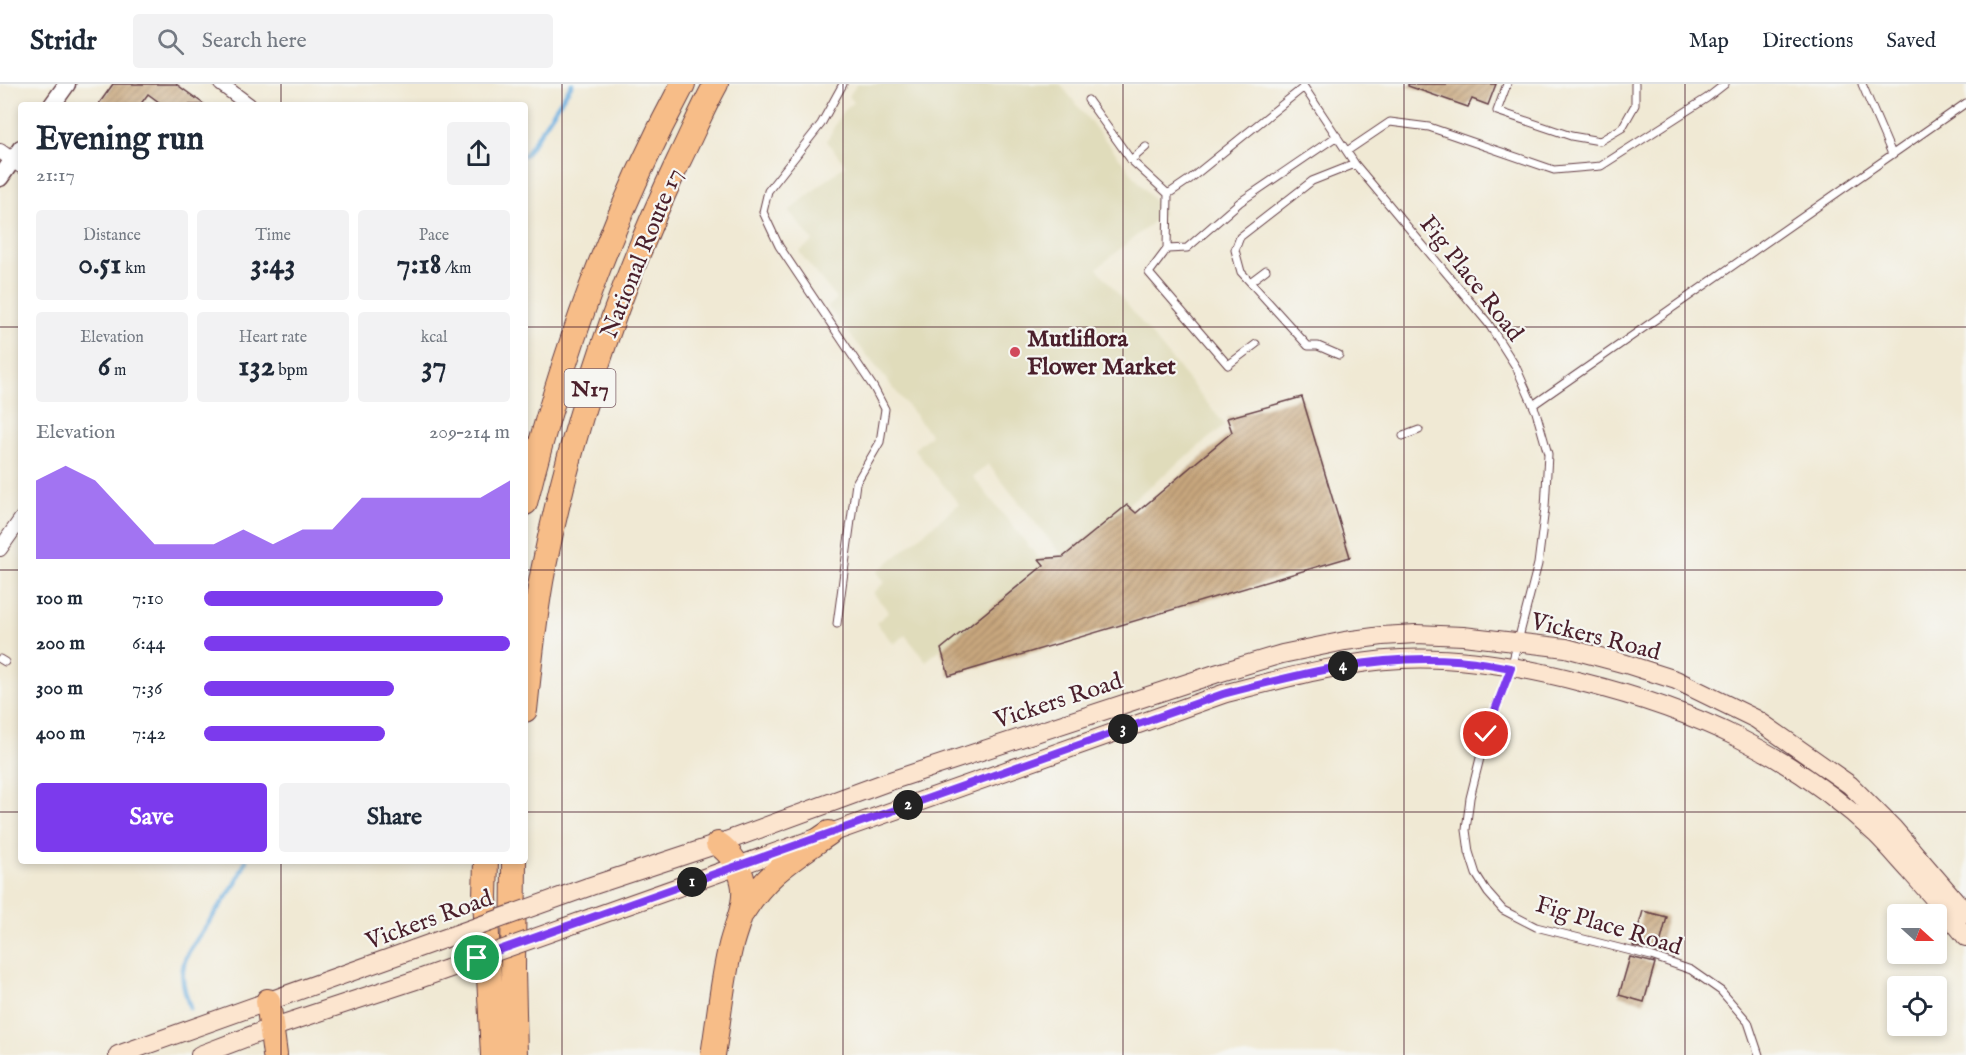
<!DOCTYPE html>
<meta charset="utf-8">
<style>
body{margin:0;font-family:"IM FELL English",serif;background:#f2f2f3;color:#1f2937;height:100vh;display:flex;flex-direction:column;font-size:22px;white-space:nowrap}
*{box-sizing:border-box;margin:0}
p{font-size:20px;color:#747a83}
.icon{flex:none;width:33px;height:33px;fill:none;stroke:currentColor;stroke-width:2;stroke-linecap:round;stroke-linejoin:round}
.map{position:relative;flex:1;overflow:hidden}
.details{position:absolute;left:18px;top:18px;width:510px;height:762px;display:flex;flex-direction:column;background:#fff;border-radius:6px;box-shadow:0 3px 9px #0003}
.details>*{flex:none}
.needle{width:39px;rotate:111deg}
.buttons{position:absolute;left:1887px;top:820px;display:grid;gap:12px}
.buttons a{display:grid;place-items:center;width:60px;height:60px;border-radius:6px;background:#fff;box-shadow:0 3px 9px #0003;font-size:30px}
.pin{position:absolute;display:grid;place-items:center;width:51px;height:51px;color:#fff;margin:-26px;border:3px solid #fff;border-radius:50%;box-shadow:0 2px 6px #0007}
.km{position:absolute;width:30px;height:30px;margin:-15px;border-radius:50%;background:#222;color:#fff;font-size:16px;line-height:30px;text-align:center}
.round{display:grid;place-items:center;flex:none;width:63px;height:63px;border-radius:6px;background:#f2f2f3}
.head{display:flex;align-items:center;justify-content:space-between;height:102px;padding:0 18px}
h1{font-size:33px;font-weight:700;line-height:45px}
.metrics{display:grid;grid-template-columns:repeat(3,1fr);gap:9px;height:102px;padding:6px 18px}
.metrics div{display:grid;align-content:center;border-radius:6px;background:#f2f2f3;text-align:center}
.metrics b{font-size:30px;font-weight:700}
.metrics small{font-size:16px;font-weight:400}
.metrics p{font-size:16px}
.chart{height:168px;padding:12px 18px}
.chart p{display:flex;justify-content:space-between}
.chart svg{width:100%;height:108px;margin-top:6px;fill:#7c3aed;opacity:.7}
.button{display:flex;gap:12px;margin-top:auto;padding:12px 18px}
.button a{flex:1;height:69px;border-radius:6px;background:#7c3aed;color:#fff;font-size:24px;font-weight:700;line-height:69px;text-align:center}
.button a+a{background:#f2f2f3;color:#1f2937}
ul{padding:0 18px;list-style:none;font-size:20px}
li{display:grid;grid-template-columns:96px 72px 1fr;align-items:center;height:45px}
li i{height:15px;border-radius:8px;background:#7c3aed}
header{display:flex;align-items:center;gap:36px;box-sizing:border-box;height:84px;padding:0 30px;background:#fff;border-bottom:2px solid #e0e1e3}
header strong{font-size:28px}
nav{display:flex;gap:33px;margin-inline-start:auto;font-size:21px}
.search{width:420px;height:54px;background:#f2f2f3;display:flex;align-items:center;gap:15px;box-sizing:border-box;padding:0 21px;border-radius:6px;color:#747a83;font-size:22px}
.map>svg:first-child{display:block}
.built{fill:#e0dcbb}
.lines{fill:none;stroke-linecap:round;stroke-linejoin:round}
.stream{stroke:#6aaedf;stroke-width:4.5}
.building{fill:url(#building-hatch)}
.service-casing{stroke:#633d44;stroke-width:9}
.minor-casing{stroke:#633d44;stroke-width:16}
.tertiary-casing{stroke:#633d44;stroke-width:19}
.secondary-casing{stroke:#633d44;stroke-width:20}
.motorway-casing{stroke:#633d44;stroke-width:26}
.service{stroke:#fff;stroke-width:7}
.minor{stroke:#fff;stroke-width:14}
.tertiary{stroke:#fff;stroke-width:16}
.secondary{stroke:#fce5cf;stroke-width:18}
.motorway{stroke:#f7bd88;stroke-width:24}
.secondary-bridge-casing{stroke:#633d44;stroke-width:20;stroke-linecap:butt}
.secondary-bridge{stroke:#fce5cf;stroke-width:18}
.route-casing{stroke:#fff;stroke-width:12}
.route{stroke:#7c3aed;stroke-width:8}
.grid{fill:none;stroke:#4a1f2b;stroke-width:1.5;stroke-opacity:0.55}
.poi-dot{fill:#d1495b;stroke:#f6f6f2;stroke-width:2}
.labels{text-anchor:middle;stroke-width:4.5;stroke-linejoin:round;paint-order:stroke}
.shield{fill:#f6f6f2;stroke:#7e6067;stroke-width:1.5}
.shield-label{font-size:22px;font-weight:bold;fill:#4a1f2b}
.street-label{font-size:24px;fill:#4a1f2b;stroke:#f6f6f2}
.poi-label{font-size:24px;font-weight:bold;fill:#4a1f2b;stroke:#f6f6f2;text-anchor:start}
</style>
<header>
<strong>Stridr</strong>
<div class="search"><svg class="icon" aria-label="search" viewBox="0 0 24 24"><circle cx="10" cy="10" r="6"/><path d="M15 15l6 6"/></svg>Search here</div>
<nav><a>Map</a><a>Directions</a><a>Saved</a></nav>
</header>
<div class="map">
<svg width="1966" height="971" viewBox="0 0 1966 971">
<defs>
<pattern id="building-hatch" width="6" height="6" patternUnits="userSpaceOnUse" patternTransform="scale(1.5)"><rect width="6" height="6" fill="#c8a77e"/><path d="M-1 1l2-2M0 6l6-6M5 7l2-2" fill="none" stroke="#a48767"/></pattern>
</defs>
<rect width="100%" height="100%" fill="#f6f6f2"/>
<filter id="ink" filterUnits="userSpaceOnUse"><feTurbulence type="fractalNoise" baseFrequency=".0167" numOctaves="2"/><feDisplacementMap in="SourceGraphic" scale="12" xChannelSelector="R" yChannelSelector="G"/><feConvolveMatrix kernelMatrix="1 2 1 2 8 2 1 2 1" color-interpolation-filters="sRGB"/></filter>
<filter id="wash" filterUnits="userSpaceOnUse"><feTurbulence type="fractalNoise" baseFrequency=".008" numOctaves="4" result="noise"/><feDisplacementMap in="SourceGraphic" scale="24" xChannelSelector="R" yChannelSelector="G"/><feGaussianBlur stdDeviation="1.35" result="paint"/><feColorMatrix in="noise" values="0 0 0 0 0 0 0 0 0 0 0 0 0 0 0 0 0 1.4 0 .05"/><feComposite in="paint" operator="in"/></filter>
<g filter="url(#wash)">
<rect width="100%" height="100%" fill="#f0e9d4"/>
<path class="built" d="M857 0H1060L1164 129 1097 184 1225 341 1063 473 988 380 973 393 1044 481 926 577 905 551 894 560 876 539 889 528 873 509 885 498 877 488 959 420 914 365 931 351 828 223 837 215 799 168 813 157 789 127 845 81 827 57 841 29 854 18 849 12Z"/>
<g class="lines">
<path class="stream" d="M525 71 572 0
M190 924C183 903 178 887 189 867L236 799 246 777"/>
</g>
<g id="blocks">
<path class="building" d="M113 0H176L205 21H163L148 10 140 21H98Z
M1408 0H1496L1488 21 1472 15 1468 23 1408 2Z
M1302 313 1350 473 949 592 941 565 1044 481 1039 475 1063 473 1127 421 1136 429 1232 348 1227 334Z
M1643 827 1667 833 1658 868 1633 862Z
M1630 873 1655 879 1644 918 1619 911Z"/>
</g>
</g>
<g filter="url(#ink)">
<use href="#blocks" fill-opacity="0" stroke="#633d44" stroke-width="1.5"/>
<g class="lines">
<g class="service-casing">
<path id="service" d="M1302 0 1355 80 1488 239 1516 283 1536 328 1548 370 1545 424 1538 480 1511 584 1486 650 1470 714 1466 746 1469 768 1476 790 1488 809 1503 826 1536 843 1651 872 1691 886 1721 907 1748 938 1759 971
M1507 0 1497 27 1571 52 1600 57 1622 44 1635 21V0
M1862 0 1892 70
M1088 16 1131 76 1168 110
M1347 67 1390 38 1429 43 1554 86 1601 82 1707 14 1725 0
M1131 76 1146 63
M1168 110 1167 165 1149 189 1228 281 1256 260
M1168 110 1190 95 1304 3
M1167 165 1187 164 1240 118 1337 52
M1250 198 1266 186
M1339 271 1318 262H1308L1241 188 1235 166 1240 153 1312 97 1355 80
M1533 321 1966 19
M1403 352 1419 346
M837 540 856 399 880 358 885 325 874 304 779 162 763 128 768 107 821 40 843 0
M0 575 5 578"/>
</g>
<g class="minor-casing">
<path id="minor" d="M221 0 249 21
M0 67 21 82
M0 465 21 435"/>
</g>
<g class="tertiary-casing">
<path id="tertiary" d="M52 21 67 0
M0 94 21 64"/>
</g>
<g class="secondary-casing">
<path id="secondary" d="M588 803 718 760 887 698 1215 590 1282 570 1345 557 1382 552 1416 550 1463 552 1566 564 1626 580 1676 596 1756 635 1850 701 1893 744 1966 829
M591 834 1223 610C1282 595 1341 578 1401 575 1461 572 1523 583 1581 598 1694 626 1791 669 1876 750 1888 762 1899 775 1910 787 1929 809 1948 830 1966 853
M118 971 415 865
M200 971 271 944 419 895"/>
</g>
<g class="motorway-casing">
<path id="motorway" d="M525 419C562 271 611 134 683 0
M525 626C530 580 534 533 543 487 571 345 617 208 678 78 691 52 702 25 716 0
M486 777 485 813 493 971
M514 777 513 885 515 971
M742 829C766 790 792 775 829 749
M268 917 275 971
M713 971C719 935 722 897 731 861 736 841 748 818 743 798 740 783 730 768 718 760"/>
</g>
<use href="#service" class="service"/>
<use href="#minor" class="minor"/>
<use href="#tertiary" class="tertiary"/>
<use href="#secondary" class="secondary"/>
<use href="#motorway" class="motorway"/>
<g class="secondary-bridge-casing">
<path id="secondary-bridge" d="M415 865 588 803
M419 895 591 834"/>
</g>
<use href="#secondary-bridge" class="secondary-bridge"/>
</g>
</g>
<g class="lines" filter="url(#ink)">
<g class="route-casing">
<path id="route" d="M477 874 1223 610C1300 590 1376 570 1456 576 1474 577 1493 581 1511 584L1486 650"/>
</g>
<use href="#route" class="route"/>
</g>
<path class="grid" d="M281 0V21M562 0V971M843 0V971M1123 0V971M1404 0V971M1685 0V971M0 243H21M525 243H1966M0 486H21M525 486H1966M0 728H21M525 728H1966M281 777V971"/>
<circle class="poi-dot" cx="1015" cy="268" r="6"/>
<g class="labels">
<rect class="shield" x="564.5" y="285" width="51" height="38" rx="4.5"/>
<g class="shield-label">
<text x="590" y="312">N17</text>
</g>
<g class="street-label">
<text transform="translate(641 169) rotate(-68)" y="8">National Route 17</text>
<text transform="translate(1472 194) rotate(52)" y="8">Fig Place Road</text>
<text transform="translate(1596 552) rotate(14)" y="8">Vickers Road</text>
<text transform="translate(1058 616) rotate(-18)" y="8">Vickers Road</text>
<text transform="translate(429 835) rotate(-20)" y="8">Vickers Road</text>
<text transform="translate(1609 841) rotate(17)" y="8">Fig Place Road</text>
</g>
<g class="poi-label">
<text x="1027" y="262">Mutliflora<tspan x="1027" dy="28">Flower Market</tspan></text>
</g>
</g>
</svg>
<div class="buttons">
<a><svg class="needle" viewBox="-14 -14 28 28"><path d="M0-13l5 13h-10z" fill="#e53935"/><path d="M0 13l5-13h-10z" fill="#747a83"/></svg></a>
<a><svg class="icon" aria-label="locate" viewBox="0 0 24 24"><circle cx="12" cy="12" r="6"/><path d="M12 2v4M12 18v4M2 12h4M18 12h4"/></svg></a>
</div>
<div class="pin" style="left:477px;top:874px;background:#1e9e55"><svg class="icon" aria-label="arrive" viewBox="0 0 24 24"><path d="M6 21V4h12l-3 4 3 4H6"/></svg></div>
<div class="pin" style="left:1486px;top:650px;background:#d93025"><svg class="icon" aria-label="check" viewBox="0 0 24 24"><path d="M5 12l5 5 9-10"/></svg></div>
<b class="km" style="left:692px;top:798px">1</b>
<b class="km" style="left:908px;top:721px">2</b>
<b class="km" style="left:1123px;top:645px">3</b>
<b class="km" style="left:1343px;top:582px">4</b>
<section class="details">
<div class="head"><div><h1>Evening run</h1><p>21:17</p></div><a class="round"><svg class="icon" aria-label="share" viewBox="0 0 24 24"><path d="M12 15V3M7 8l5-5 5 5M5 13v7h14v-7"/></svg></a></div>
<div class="metrics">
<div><p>Distance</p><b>0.51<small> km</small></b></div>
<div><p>Time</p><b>3:43</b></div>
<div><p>Pace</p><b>7:18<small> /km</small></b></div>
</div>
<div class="metrics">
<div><p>Elevation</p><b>6<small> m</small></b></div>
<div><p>Heart rate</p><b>132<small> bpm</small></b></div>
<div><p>kcal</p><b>37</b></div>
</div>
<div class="chart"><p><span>Elevation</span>209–214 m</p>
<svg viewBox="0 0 160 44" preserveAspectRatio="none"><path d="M0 44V12L10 6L20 12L30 25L40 38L50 38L60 38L70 32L80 38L90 32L100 32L110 19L120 19L130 19L140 19L150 19L160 12V44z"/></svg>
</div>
<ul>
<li><b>100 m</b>7:10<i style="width:78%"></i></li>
<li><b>200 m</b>6:44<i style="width:100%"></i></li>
<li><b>300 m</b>7:36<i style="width:62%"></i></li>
<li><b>400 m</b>7:42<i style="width:59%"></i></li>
</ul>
<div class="button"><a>Save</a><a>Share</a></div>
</section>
</div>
